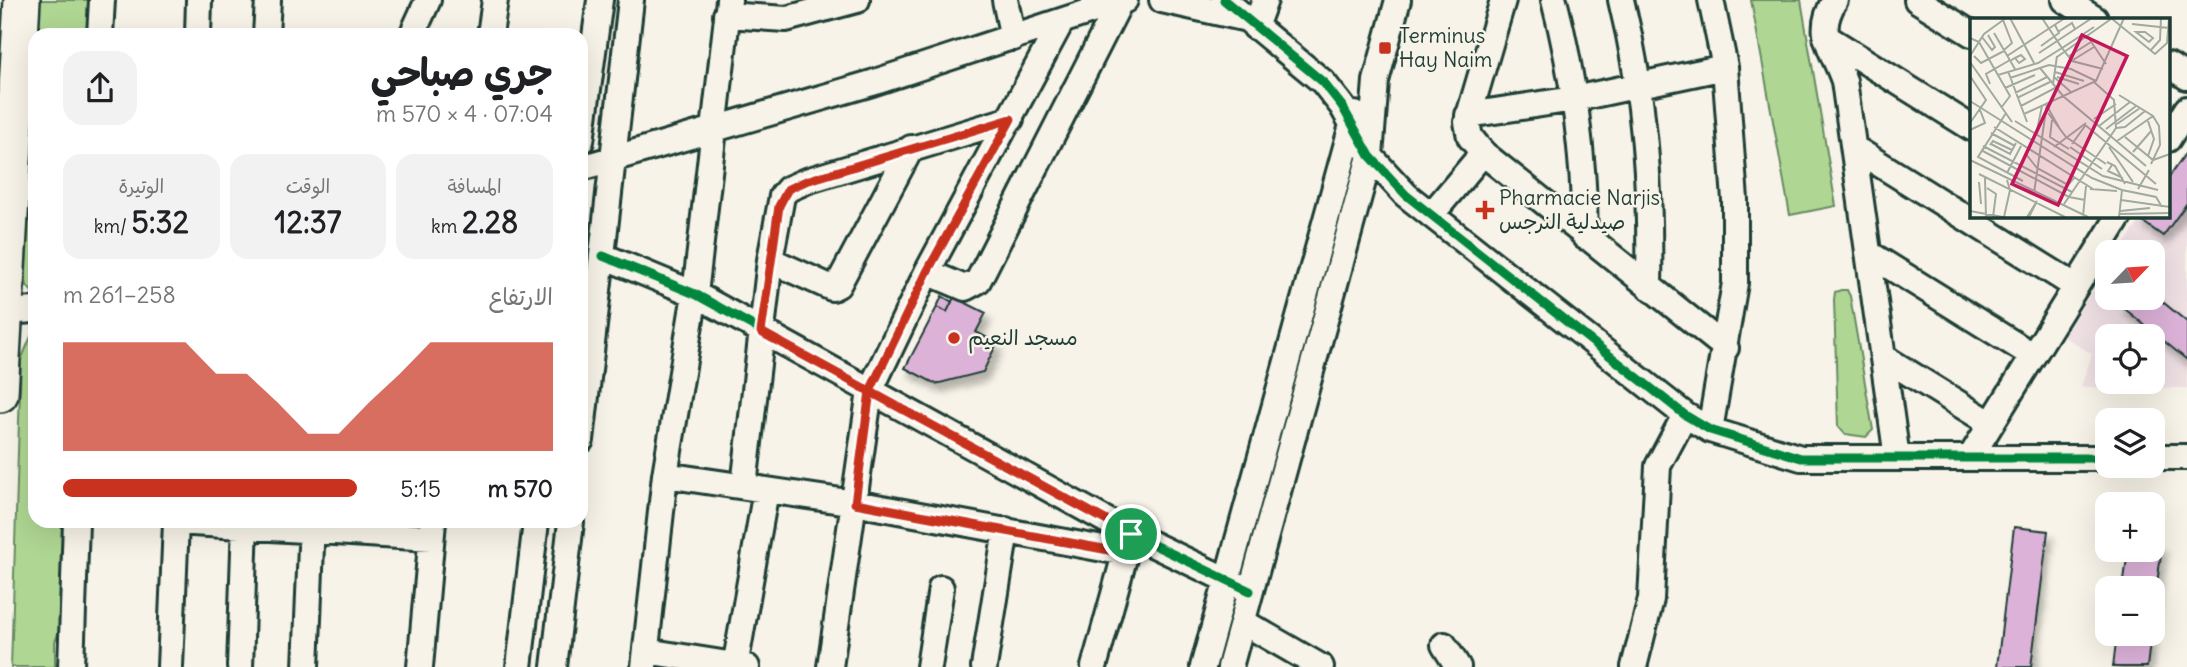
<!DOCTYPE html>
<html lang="ar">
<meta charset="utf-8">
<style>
body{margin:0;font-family:Delius,"Playpen Sans Arabic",sans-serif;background:#f2f2f2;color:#202124;direction:rtl;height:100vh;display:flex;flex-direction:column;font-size:26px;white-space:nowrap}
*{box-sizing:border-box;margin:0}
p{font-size:23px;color:#757577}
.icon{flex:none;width:38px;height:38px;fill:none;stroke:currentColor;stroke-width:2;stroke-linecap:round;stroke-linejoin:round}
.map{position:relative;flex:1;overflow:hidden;direction:ltr}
.details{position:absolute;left:28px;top:28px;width:560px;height:500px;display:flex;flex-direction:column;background:#fff;border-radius:21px;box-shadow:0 7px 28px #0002;direction:rtl}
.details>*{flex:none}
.needle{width:46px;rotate:65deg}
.buttons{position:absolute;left:2095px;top:240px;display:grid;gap:14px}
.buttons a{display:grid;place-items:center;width:70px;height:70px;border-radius:14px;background:#fff;box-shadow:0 7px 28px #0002;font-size:35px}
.pin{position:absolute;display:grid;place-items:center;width:60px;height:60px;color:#fff;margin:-30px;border:4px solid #fff;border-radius:50%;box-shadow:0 2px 7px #0007}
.round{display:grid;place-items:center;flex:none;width:74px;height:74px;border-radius:21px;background:#f2f2f2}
.overview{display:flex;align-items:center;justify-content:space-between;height:119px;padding:0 35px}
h1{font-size:38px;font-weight:700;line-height:52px}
.stats{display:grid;grid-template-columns:repeat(3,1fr);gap:10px;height:119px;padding:7px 35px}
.stats div{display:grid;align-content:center;border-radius:18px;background:#f2f2f2;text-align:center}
.stats b{font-size:30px;font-weight:700}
.stats small{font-size:19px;font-weight:400}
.stats p{font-size:19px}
.chart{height:196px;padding:14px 35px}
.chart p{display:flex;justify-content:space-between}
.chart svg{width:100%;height:126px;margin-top:7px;fill:#c8321e;opacity:.7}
ul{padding:0 35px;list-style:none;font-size:23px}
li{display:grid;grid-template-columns:112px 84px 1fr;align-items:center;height:52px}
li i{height:18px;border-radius:9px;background:#c8321e}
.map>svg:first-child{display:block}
.built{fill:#efe0e4;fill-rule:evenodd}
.green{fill:#afd693;stroke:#678a64;stroke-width:2}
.building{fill:#dcb2d9;stroke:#1f3d34;stroke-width:2;filter:url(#shadow)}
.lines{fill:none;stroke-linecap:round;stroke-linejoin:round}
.minor-casing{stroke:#1f3d34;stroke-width:30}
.highway-casing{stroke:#1f3d34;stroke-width:40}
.minor{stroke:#f7f3e8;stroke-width:24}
.highway{stroke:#f7f3e8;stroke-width:35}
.cycleway-casing{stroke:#f7f3e8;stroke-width:13}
.cycleway{stroke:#00873e;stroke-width:9}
.route-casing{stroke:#fff;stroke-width:14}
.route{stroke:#c8321e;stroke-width:9}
.poi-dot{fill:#c8321e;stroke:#f7f3e8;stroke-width:2.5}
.labels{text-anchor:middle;stroke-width:5;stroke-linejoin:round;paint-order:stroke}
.poi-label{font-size:21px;fill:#1f3d34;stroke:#f7f3e8;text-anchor:start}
.inset-road{fill:none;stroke:#a1aaa0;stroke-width:2}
.view{fill:#c2185b;fill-opacity:0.15;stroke:#c2185b;stroke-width:3.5}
.inset-edge{fill:none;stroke:#1f3d34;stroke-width:3.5}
</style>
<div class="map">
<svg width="2187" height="667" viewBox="0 0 2187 667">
<defs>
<filter id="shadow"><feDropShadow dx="4.5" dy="8" stdDeviation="3.5" flood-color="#0004"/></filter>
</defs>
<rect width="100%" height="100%" fill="#f7f3e8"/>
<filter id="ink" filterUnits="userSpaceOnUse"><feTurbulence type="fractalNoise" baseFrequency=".0143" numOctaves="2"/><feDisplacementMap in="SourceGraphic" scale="14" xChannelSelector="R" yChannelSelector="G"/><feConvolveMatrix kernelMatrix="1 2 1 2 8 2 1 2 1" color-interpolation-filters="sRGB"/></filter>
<g filter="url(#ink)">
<path class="built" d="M2187 150V388L2081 387 2092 354 2063 336 2107 270V298H2152V252H2119L2144 215H2168V179ZM2107 336H2152V382H2107Z"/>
<path class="green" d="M37 0H97L95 35H36Z
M1751 0H1801L1836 206 1790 215Z
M35 49V295L27 286 24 272Z
M1841 290H1847L1850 296 1873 430 1866 437 1845 434 1838 426 1834 300 1835 292Z
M35 327V522H70L65 614 55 642V667H11L21 360Z"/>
<path class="building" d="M2187 151V203L2163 236 2139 219 2141 215H2168V178Z
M2152 293 2187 322V360L2120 305 2126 298H2152Z
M942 296 952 302 947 312 937 307Z
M954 297 986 313 976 332 997 343 983 372 936 384 905 368 937 307 947 312Z
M2014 527 2048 531 2031 667H1997Z
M2152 544 2162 546 2152 622V588H2123L2128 550H2152Z
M2117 634H2151L2147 667H2113Z"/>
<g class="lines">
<g class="minor-casing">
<path id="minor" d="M1005 0 1013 38
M1162 0 1243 18
M1224 0 1323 82 1342 106 1370 156 1406 195 1685 415 1710 430 1801 458H2107
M1554 0C1574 77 1584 157 1585 237
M1621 0C1645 96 1651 189 1649 287
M1835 0C1814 34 1833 48 1844 81L1897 458
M1917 0 1972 34
M2065 0 2095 19
M726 15 786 19 857 0
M1255 27 1265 0
M100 35 102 0
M198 35 199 0
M266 35 268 0
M412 35 428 0
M490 35 495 0
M1826 37 1972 128
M2168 65 2187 77
M1468 115 1574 99 1725 67
M2168 139 2187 109
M581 141 600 0
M1854 148 2075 286
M1483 153 1726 348
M581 168 872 83 1125 0
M1431 215 1483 153 1470 137 1467 122 1503 0
M1868 253 2032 355
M603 256 695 294 1131 534 1250 591
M770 260 832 288 838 285 911 148
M927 272 965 288 978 281 1120 2
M4 312 35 310
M1883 357 1990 423
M1710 430 1735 283V200L1725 67 1711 0
M581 440 631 0
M2152 457H2187
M1970 458 2120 215
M665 475 855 503 1125 553
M744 486 770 260 782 196 788 189 806 181 1011 119
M176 522 431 538
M1243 622 1321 667
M1444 645 1458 667
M646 651 747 667
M71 667 76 522
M170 667 176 522
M240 667 245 522
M306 667 312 522
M420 667 433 522
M519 667 536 522
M554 667 571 522
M644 667 665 475 695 294 729 0
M735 667 766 490
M830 667 870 391 927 272 1060 24
M929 667 941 588
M984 667 1006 530
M1094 667 1129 540
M1203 667 1355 114
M1230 667 1370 156 1376 81 1398 0
M1634 667 1651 599 1658 466 1685 415"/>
</g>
<g class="highway-casing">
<path id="highway" d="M0 394 22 0"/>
</g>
<use href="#minor" class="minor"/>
<use href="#highway" class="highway"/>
<g class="cycleway-casing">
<path id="cycleway" d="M1224 0 1323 82 1342 106 1370 156 1406 195 1685 415 1710 430 1801 458H2107
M603 256 695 294 1131 534 1250 591"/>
</g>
<use href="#cycleway" class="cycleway"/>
</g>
</g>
<g class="lines" filter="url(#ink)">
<g class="route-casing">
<path id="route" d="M1131 534 761 332 779 206 788 189 806 181 1011 119 927 272 870 391 855 503 1125 553 1131 534"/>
</g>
<use href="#route" class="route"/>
</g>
<g class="poi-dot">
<rect x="1378" y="41" width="14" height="14" rx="3.5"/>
<path d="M1481.5 199.5h7v7h7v7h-7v7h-7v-7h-7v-7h7z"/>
<circle cx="954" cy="338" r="7"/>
</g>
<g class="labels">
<g class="poi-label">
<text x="1399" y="43">Terminus<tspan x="1399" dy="24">Hay Naim</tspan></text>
<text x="1499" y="205">Pharmacie Narjis<tspan x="1499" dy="24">صيدلية النرجس</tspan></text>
<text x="968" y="345">مسجد النعيم</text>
</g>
</g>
<g transform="translate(1970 18)">
<rect width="200" height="200" fill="#f7f3e8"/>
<path class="inset-road" d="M40 0 64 45M72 0 92 30 124 9M141 0 185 36 197 25 199 0M33 2 42 25 34 32M162 6 199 10M88 14 102 5 105 11M166 14H175L183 20 179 24ZM24 15 45 51M12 19 22 32 25 29 18 17M118 19 136 46M0 20 9 24 40 78 31 90M71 28 89 15 85 7M180 33 190 22 191 0M69 35 122 0M0 38 14 16 36 0M4 38 11 45 34 33M37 38 95 0M99 38 121 24M87 39 141 1M103 42 124 29M40 43 45 40 51 37 55 41 49 45 45 40M0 44 42 104M70 50 93 78 176 148M38 53 57 104M85 54 114 63M28 57 68 45 92 30 102 43 133 51M0 58 16 82 0 105M84 59 102 75M87 59 109 66M40 60 79 47 101 51 126 63M20 66 16 56 40 42M83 66 87 38M35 70 65 57M45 75 77 59M149 77 183 98 189 108 190 127 181 146M47 80 80 64M0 83 122 160 152 172 186 179 192 189M51 88 85 70M78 90 90 111M36 95 8 139 53 163M78 95 96 119 136 146M54 96 126 63 154 0M124 101 146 86M82 102 80 119 99 131M45 103 133 158 188 172M114 106 186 166M147 106 170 90M129 108 160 84M24 109 123 171M146 110 155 109 175 93M136 111 166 88M0 112 15 105 10 92M21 115 45 128M66 117 72 88M155 119 183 142 200 136M147 123 183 98M21 126 40 136 46 125M102 126 115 108M20 127 23 123 42 132M13 128 102 174M84 129 116 105M100 129 132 151M139 129 163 164M11 132 99 179 115 182M163 134 182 112M55 135 67 150 98 167 104 160M178 138 184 121 178 103M0 142 118 199M137 144 145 148 155 166M142 147 138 153 153 160M37 155 51 128M9 156 95 199M15 160 16 199M9 164 11 186M17 170 26 176 23 199M120 171 147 173M168 171 179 152M64 175 77 85M151 182 200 189M94 186 146 110 144 82 124 64M0 193 33 199M150 193 180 190M149 196 200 195M113 198 116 168M34 199 40 172 37 162M57 199 67 183 59 199M149 199 152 172"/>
<path class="view" d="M112 17 157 38 88 187 42 166Z"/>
<rect width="200" height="200" class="inset-edge"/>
</g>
</svg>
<div class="buttons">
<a><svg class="needle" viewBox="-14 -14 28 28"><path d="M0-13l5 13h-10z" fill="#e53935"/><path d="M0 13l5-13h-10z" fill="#757577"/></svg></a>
<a><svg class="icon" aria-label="locate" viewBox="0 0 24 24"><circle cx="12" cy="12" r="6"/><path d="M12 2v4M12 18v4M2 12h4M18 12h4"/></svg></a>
<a><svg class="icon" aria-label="layers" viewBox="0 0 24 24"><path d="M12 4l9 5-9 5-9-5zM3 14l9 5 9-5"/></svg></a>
<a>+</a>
<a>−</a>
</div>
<div class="pin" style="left:1131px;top:534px;background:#1e9e55"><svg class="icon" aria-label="arrive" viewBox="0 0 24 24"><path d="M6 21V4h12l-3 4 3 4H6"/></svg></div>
<section class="details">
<div class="overview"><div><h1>جري صباحي</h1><p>07:04 · 4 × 570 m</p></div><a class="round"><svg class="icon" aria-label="share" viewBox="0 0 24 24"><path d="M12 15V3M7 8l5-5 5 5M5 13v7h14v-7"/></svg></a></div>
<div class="stats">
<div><p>المسافة</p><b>2.28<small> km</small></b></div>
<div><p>الوقت</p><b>12:37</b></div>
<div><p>الوتيرة</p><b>5:32<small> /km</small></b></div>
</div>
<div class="chart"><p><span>الارتفاع</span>258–261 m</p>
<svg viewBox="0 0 160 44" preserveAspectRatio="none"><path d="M0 44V6L10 6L20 6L30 6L40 6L50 17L60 17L70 27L80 38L90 38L100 27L110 17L120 6L130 6L140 6L150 6L160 6V44z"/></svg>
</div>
<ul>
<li><b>570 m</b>5:15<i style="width:100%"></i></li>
</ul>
</section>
</div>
